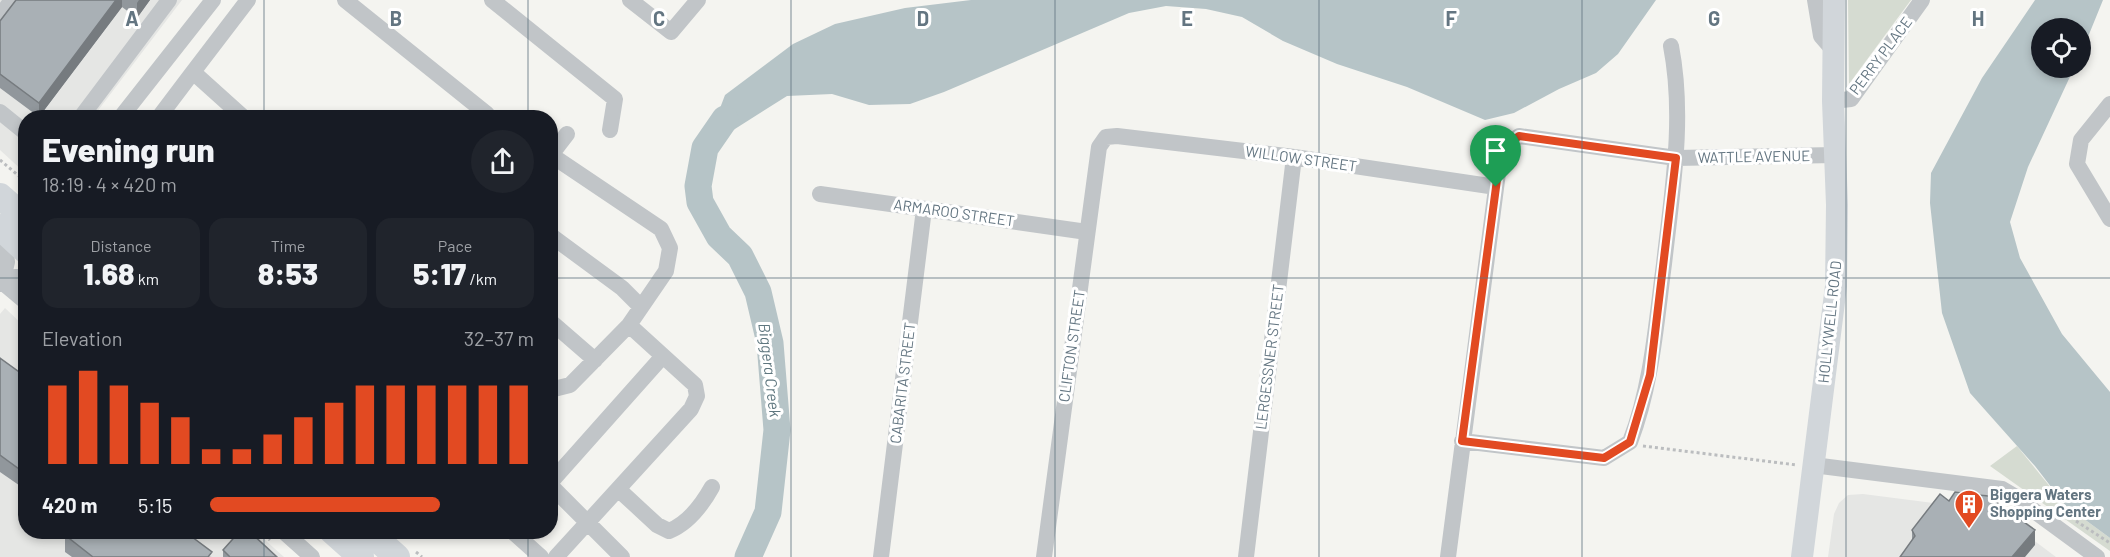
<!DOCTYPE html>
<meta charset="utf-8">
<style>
body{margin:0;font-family:Barlow,sans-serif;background:#20242c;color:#f1f3f6;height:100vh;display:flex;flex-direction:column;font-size:22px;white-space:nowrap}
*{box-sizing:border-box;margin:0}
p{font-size:20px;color:#9ea1a6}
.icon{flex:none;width:33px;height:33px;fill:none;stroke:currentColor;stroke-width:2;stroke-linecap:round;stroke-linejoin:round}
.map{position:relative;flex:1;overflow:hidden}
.drawer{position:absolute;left:18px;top:110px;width:540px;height:429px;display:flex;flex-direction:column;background:#171b24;border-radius:24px;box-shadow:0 3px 9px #0003}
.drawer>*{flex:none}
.fabs{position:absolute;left:2031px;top:18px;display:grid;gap:12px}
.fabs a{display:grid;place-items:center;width:60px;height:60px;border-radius:50%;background:#171b24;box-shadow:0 3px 9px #0003;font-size:30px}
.pin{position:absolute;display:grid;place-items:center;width:51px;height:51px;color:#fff;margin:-62px -26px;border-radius:50% 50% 50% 0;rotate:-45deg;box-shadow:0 0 6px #0007}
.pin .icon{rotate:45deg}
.round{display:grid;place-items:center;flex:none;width:63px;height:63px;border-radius:32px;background:#20242c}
.overview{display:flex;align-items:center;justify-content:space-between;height:102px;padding:0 24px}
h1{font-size:33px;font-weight:800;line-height:45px}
.stats{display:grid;grid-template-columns:repeat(3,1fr);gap:9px;height:102px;padding:6px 24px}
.stats div{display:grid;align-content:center;border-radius:15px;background:#20242c;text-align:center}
.stats b{font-size:30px;font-weight:800}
.stats small{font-size:16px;font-weight:400}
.stats p{font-size:16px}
.chart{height:168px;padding:12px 24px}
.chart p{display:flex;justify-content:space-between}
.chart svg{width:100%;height:108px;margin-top:6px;stroke:#e24a22;stroke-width:6}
ul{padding:0 24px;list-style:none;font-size:20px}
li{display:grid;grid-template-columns:96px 72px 1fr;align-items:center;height:45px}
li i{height:15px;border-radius:8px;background:#e24a22}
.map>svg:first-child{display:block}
.built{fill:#e5e6e4}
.green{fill:#d5dbd1}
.water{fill:#b6c4c7}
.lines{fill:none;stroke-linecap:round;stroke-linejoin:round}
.river{stroke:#b6c4c7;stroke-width:27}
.path{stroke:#bbbdbf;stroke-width:3;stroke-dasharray:3 3;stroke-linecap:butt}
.minor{stroke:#c1c5c8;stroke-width:16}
.major{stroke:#d1d6da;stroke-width:22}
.highway{stroke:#d1d6da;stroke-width:26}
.wall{fill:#91979c}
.shaded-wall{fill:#767b7f}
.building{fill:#a9b0b5;stroke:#767b7f;stroke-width:1.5}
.route-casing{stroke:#fff;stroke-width:12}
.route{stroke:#e24a22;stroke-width:8}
.grid{fill:none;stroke:#637581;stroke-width:1.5;stroke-opacity:0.55}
.labels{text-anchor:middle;stroke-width:6;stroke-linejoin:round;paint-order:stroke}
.street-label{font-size:15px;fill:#637581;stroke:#fff}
.poi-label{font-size:15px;font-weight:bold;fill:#637581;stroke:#fff;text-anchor:start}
.water-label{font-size:16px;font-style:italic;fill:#5f777f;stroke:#fff}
.grid-label{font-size:20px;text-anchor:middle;font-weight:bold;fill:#637581;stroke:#fff;stroke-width:6;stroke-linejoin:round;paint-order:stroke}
</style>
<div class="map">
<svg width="2110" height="557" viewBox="0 0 2110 557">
<rect width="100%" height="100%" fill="#f4f4f0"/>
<path class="built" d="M0 0H182L93 117H26L25 173 0 150Z
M5 308 25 327 26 531H255L284 557H0V314Z
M1863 494 1988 510 2007 520 2056 557H1828L1834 514 1839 503 1848 495Z"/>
<path class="green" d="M1848 0H1911L1849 84Z
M2017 446 2065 505 2110 538V551L1990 466Z"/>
<path class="water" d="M971 0H1656L1618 54 1596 73 1559 89 1514 113 1485 120 1407 87 1337 64 1283 41 1242 17 1206 9 1166 6 1129 13 944 92 910 104 869 105 832 94 787 96 705 148 725 95 793 44 835 24 905 8Z
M2035 0H2103L2081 54 2080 28H2042V68H2074L2028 167 2010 222 2020 258 2062 334 2110 392V538L2065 505 2035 466 1970 393 1942 313 1930 203 1931 173 1982 78Z"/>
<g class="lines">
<path class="river" d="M725 119 705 148 698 186 700 202 719 236 740 256 758 292 770 343 777 430 768 512 748 557"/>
<path class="path" d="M0 160 26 182
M1643 446 1797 465
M2076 521 2110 543
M260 531 270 540
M416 552 422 557"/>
<path class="minor" d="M345 0 487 114 486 117
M492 0 615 99 610 130
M630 0 671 32 698 0
M1815 0 1821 36 1834 51
M0 16 12 0
M1833 101 1851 99 1922 0
M2110 104 2081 140 2077 164 2110 219
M0 112 26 133
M81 117 169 0
M121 117 213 0
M159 117 193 72
M243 117 193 72 248 0
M550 156 567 134
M820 194 1087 232
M550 235 622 288 641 307
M2 282 7 262 3 230
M2 282 26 302
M0 284 15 277H26
M550 321 595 360
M550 390 570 385 629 325 666 271 670 248 661 229 551 155
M1462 441 1604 458 1630 442C1652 385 1656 324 1664 264 1672 192 1685 118 1671 46
M1813 465 2002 489 2014 496 2097 557
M550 483 663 356
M550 485 622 557
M618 489 657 525 669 531C689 523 702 505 712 487
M283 531 312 557
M512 531 541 557
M556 557 691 409 697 396 695 385 629 325
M881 557 924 209
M1044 557 1099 147 1106 137 1117 136 1294 157 1496 187
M1246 557 1294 157
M1448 557 1501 150 1519 136 1676 158 1836 155"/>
<path class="major" d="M1802 557 1836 286 1837 205 1833 101 1834 0"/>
<path class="highway" d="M0 196 26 219
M0 227 26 251
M332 531 361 557
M368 531 397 557"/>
</g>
<path class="wall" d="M16 0H150L137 18 122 7 39 117 0 88V21Z
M0 358 26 377V490L0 472Z
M1949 501 2035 545 1912 541V530Z
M65 535 212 557H72L65 552Z
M223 550 277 557H223Z"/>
<path class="shaded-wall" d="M116 0H122V7L39 117V103Z
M139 0H150L137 18V3Z
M2035 530V545L2025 557H2012Z"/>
<path class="building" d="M16 0H116L39 103 0 74V21Z
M0 358 26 377V474L0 455Z
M1955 492 1988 496 2035 530 2012 557H1900L1915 536 1912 530 1940 494 1949 501Z
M68 531H184L212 552 208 557H93L65 535Z
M240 531H249L277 557H230L223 550Z"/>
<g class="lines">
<g class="route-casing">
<path id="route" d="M1519 136 1676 158 1650 375 1630 442 1604 458 1462 441 1501 150Z"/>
</g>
<use href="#route" class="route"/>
</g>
<path class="grid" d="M264 0V117M528 0V117M791 0V557M1055 0V557M1319 0V557M1582 0V557M1846 0V557M0 278H26M550 278H2110M264 531V557M528 531V557"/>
<defs>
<g id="building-pin" transform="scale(1.5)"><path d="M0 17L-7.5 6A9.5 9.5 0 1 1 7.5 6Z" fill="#e24a22" stroke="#fff"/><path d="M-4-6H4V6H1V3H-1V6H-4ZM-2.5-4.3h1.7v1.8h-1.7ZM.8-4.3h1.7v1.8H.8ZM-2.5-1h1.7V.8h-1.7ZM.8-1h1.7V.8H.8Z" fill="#fff"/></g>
</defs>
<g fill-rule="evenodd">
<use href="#building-pin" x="1969" y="504"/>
</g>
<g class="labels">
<g class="street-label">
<text transform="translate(1881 56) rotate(-53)" y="5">PERRY PLACE</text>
<text transform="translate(1754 157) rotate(-1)" y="5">WATTLE AVENUE</text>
<text transform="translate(1301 159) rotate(8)" y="5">WILLOW STREET</text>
<text transform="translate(954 213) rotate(8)" y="5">ARMAROO STREET</text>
<text transform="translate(1830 322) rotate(-84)" y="5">HOLLYWELL ROAD</text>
<text transform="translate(1072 346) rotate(-82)" y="5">CLIFTON STREET</text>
<text transform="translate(1270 357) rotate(-83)" y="5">LERGESSNER STREET</text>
<text transform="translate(903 383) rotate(-83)" y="5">CABARITA STREET</text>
</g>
<g class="poi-label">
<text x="1990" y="500">Biggera Waters<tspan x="1990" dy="17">Shopping Center</tspan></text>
</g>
<g class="water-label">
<text transform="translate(770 370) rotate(83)" y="6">Biggera Creek</text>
</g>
</g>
<g class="grid-label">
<text x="132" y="26">A</text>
<text x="396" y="26">B</text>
<text x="659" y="26">C</text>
<text x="923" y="26">D</text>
<text x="1187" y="26">E</text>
<text x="1451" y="26">F</text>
<text x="1714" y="26">G</text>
<text x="1978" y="26">H</text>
</g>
</svg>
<div class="fabs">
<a><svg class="icon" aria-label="locate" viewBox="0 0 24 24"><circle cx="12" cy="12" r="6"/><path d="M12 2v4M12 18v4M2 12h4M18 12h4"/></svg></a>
</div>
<div class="pin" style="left:1496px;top:187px;background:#1e9e55"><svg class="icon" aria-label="arrive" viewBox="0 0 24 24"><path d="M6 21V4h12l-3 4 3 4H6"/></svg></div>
<section class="drawer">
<div class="overview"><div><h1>Evening run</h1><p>18:19 · 4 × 420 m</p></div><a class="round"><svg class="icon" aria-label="share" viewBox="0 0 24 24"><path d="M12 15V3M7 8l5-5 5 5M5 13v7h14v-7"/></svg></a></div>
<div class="stats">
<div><p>Distance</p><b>1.68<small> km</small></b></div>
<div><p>Time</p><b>8:53</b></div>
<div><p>Pace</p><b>5:17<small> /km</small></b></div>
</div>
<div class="chart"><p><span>Elevation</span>32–37 m</p>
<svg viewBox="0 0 160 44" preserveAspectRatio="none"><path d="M5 44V12M15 44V6M25 44V12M35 44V19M45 44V25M55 44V38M65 44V38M75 44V32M85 44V25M95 44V19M105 44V12M115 44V12M125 44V12M135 44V12M145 44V12M155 44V12"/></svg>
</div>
<ul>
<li><b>420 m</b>5:15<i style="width:71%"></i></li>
</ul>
</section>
</div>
